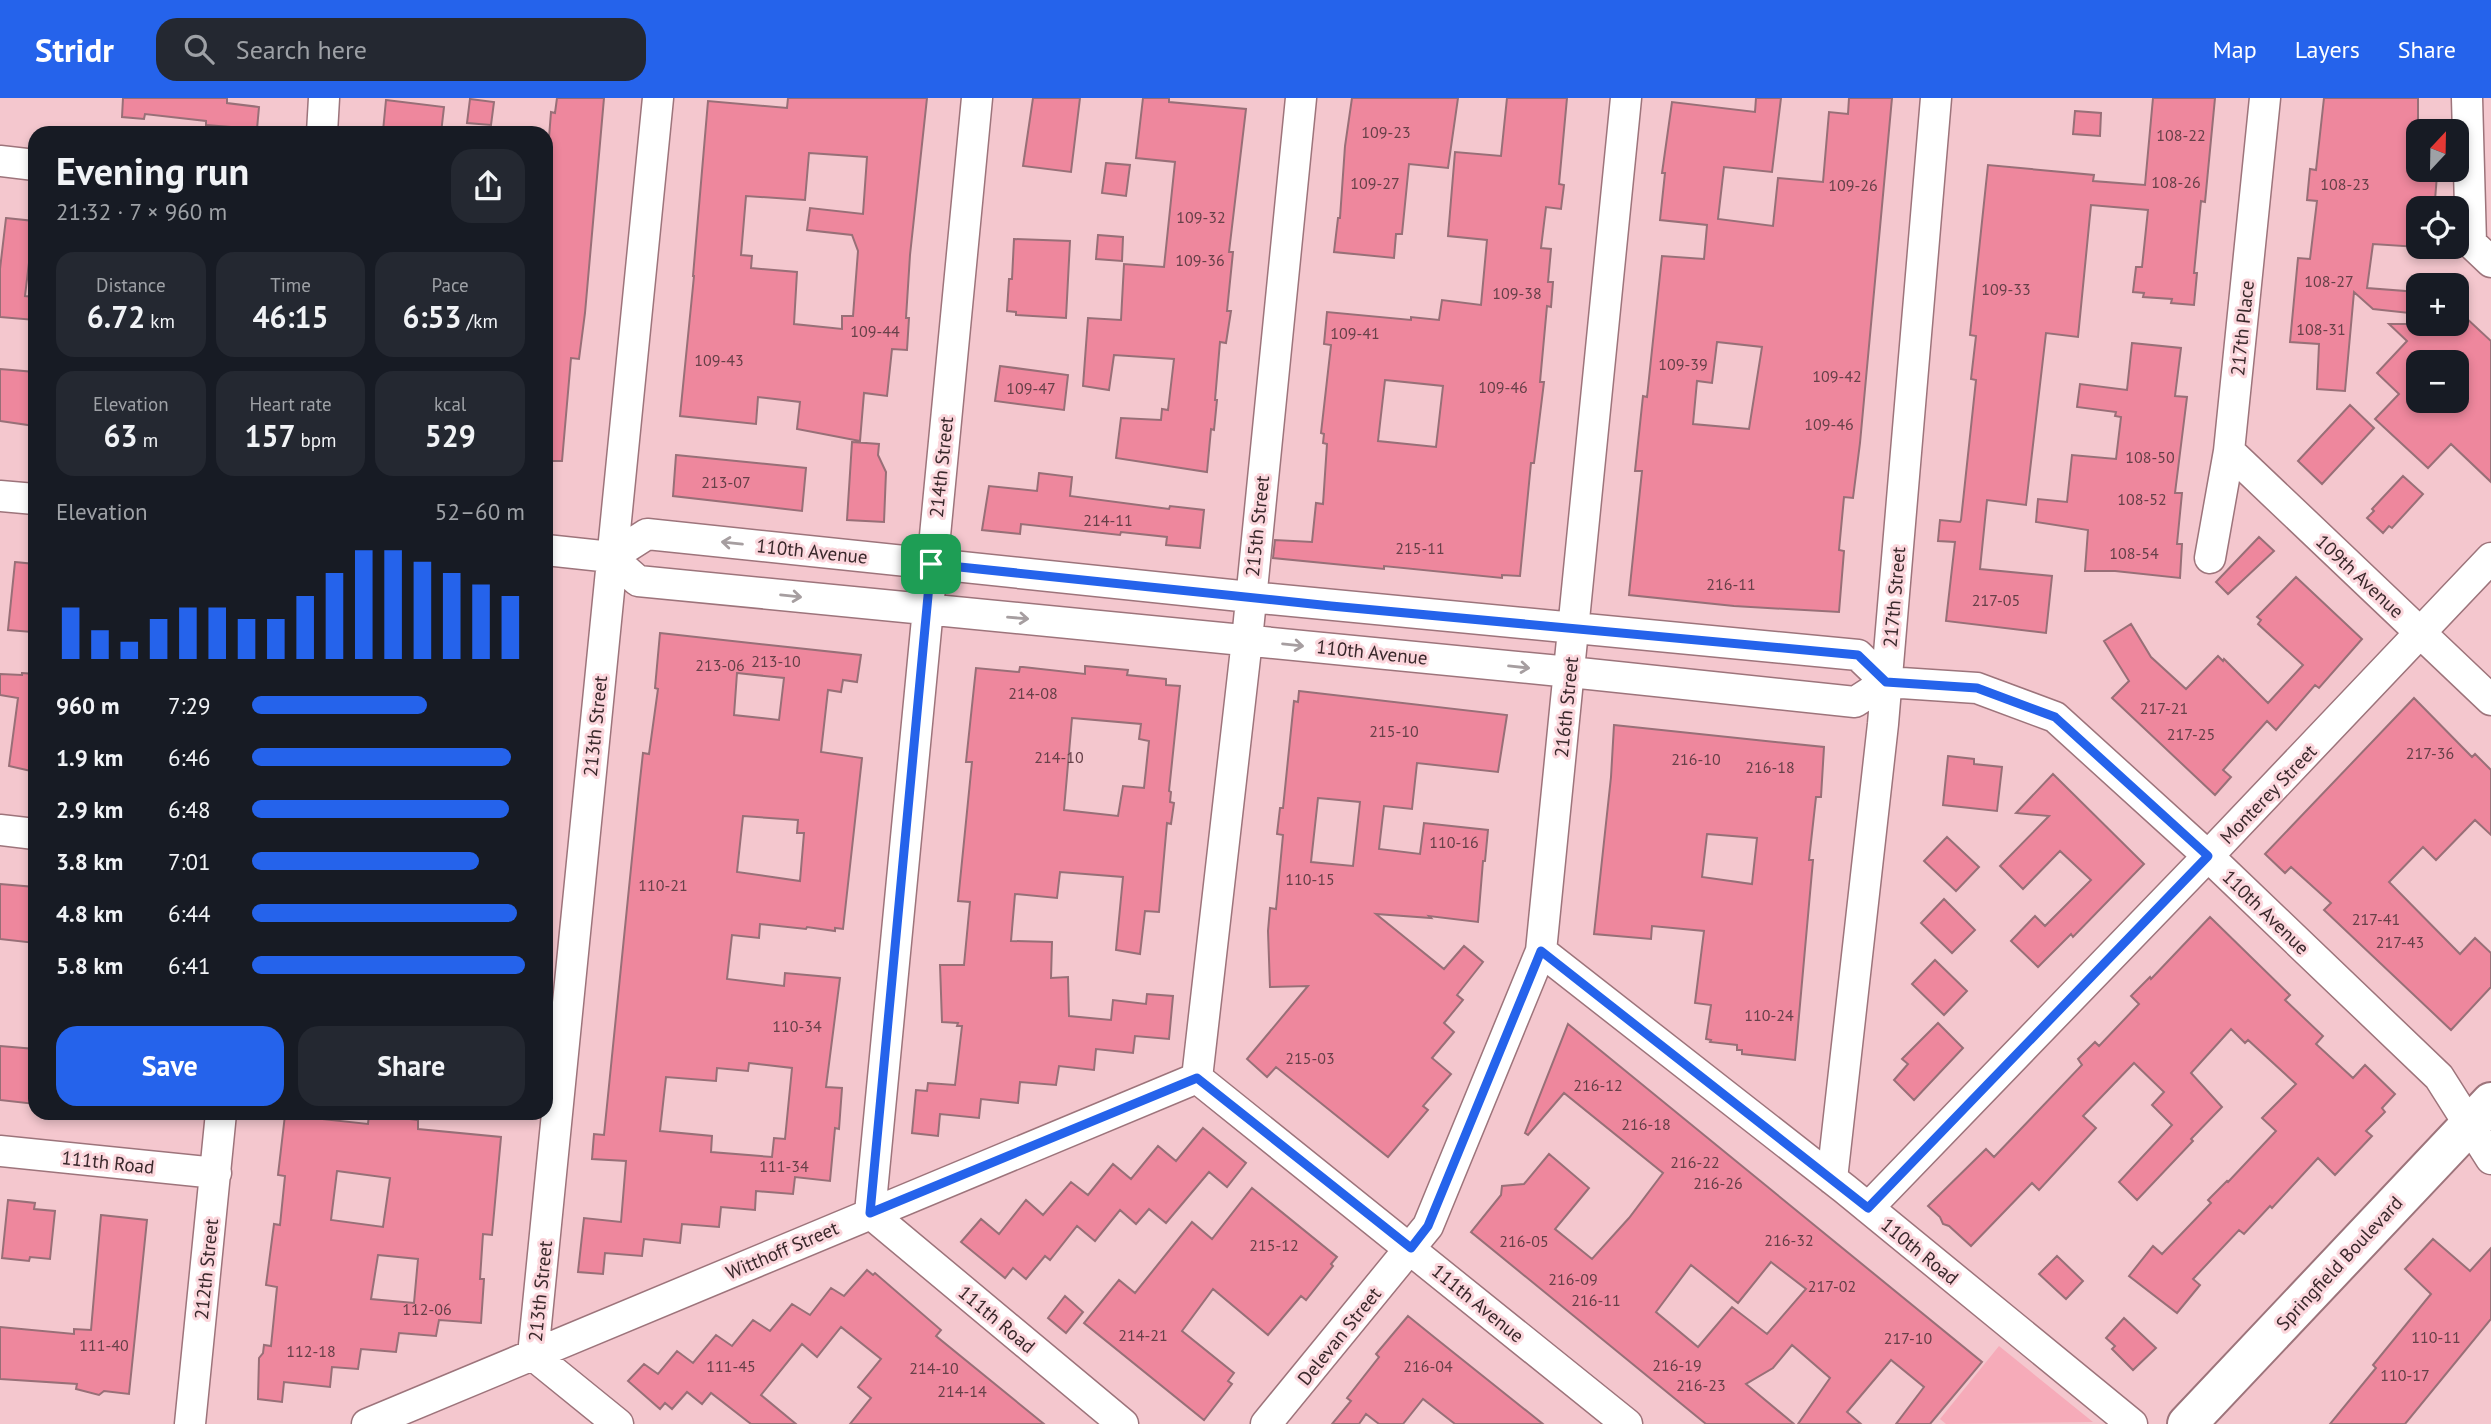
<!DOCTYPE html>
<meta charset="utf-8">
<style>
body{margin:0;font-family:"PT Sans",sans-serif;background:#242831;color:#f1f3f6;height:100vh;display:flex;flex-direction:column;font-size:26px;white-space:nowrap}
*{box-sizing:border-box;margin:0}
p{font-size:23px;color:#9ea1a6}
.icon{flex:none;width:38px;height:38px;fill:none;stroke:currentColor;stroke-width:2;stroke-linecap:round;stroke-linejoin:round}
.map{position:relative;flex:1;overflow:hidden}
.panel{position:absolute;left:28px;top:28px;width:525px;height:994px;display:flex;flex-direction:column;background:#171b24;border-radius:21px;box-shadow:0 4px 10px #0003}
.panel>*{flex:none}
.needle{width:46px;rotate:22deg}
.buttons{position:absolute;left:2406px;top:21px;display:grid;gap:14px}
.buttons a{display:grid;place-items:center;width:63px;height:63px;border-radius:14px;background:#171b24;box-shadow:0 4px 10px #0003;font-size:35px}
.pin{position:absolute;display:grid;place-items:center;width:60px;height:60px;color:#fff;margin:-30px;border-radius:14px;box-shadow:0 4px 10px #0006}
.round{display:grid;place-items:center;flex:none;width:74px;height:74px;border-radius:21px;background:#242831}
.overview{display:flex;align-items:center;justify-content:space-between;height:119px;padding:0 28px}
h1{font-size:38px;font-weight:700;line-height:52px}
.figures{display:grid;grid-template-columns:repeat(3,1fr);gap:10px;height:119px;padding:7px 28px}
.figures div{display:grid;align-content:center;border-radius:18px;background:#242831;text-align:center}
.figures b{font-size:30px;font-weight:700}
.figures small{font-size:19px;font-weight:400}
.figures p{font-size:19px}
.chart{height:196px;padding:14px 28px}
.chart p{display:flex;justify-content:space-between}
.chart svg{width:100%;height:126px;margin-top:7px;stroke:#2563eb;stroke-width:6}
.cta{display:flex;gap:14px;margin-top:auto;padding:14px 28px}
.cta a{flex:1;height:80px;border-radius:21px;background:#2563eb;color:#fff;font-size:28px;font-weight:700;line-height:80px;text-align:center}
.cta a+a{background:#242831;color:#f1f3f6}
ul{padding:0 28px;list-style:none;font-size:23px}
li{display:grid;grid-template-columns:112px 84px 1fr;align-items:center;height:52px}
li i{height:18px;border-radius:9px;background:#2563eb}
header{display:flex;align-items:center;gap:42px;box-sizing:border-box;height:98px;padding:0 35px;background:#2563eb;color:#fff}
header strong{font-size:33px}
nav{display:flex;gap:38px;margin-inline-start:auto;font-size:24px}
.search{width:490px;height:63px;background:#242831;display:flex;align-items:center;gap:18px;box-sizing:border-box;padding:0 24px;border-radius:21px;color:#9ea1a6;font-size:26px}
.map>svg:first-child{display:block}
.green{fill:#f6abb9}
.building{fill:#ee879d;stroke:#986f77;stroke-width:2;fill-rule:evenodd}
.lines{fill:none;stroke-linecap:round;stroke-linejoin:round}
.minor-casing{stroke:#9d747b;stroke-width:33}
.primary-casing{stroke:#9d747b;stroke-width:42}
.minor{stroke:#fff;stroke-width:30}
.primary{stroke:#fff;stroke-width:38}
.oneway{stroke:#a69ea0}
.route-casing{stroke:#fff;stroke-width:14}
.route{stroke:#2563eb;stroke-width:9}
.labels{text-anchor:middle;stroke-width:6;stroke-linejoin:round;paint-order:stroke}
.number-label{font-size:16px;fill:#664048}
.street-label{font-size:19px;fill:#39282b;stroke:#fbd6dc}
</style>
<header>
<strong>Stridr</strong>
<div class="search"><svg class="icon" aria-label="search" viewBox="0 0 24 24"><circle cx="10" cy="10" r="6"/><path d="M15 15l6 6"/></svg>Search here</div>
<nav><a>Map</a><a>Layers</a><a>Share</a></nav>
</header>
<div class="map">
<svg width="2491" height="1326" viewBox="0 0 2491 1326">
<rect width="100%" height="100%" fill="#f4c7ce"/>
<path class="green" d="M1999 1248 2093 1324 1946 1326 1940 1321Z"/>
<path class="building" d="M123 0H227V5L259 9 257 31 206 27V23L145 16 144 21 122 19Z
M557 0H604L585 215 579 261 571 260 562 363H546V78L551 14 555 15Z
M788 0H927L910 157 906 220H909L907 252 892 251 887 298 864 295 860 343 797 331 800 304 758 299 756 326 680 318 694 178H693L708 3 787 10ZM809 55 867 59 863 116 810 110 807 132 852 137 858 153 853 218H842V231L794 226 797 174 751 170 752 158 741 157 746 98 805 102Z
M1033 0H1080L1071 74 1023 68Z
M1143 0H1169V4L1246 11 1229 154H1233L1227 213H1231L1226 245 1220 244 1215 302H1217L1214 332 1211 331 1207 374 1116 360 1121 320 1161 322 1162 311 1168 312 1174 261 1114 257 1109 292 1083 288 1088 220 1121 222 1124 166 1164 169 1175 64 1136 60Z
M1352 0H1458L1448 70 1409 66 1402 136H1396L1394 160 1334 154 1338 120H1340L1345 48Z
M1507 0H1567L1559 86 1564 87 1561 111 1546 109 1541 150 1551 151 1548 184H1553L1551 209 1547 208 1540 284H1544L1534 365H1531L1520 478 1502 477V480L1384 468V471L1273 460 1275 442 1312 444 1316 405 1323 406 1327 346 1323 345 1324 336 1321 335 1331 247 1324 246 1327 214 1411 222V219L1439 222 1442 202 1481 207 1487 142 1448 138 1455 54 1501 58ZM1385 282 1443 288 1436 349 1378 343Z
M1756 0H1781L1772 74 1724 69 1718 121 1773 128 1778 80 1823 84 1829 14 1848 16 1849 0H1892L1860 345 1853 400 1844 399 1839 452 1844 453 1839 514 1734 508 1629 497 1642 373H1635L1643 298 1647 299 1662 158 1704 161 1707 127 1660 122 1665 75H1662L1672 4 1755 14ZM1717 244 1762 249 1749 331 1693 326 1697 283 1712 285Z
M2153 0H2215L2205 104 2201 103 2194 175H2197L2194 207 2171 205 2172 201 2143 199 2144 195 2133 194 2136 169H2142L2148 112 2091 107 2078 239 2046 235 2026 407 1987 402 1980 471 2052 478 2046 535 1946 523 1955 444 1938 443 1940 422 1960 424 1961 422 1976 282 1971 281 1976 238 1970 237 1988 67 2094 77 2093 83 2145 87Z
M2324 0H2418V75L2437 77 2435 102 2418 101V149L2373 146 2367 190 2418 194V216L2373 211 2354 194 2345 293 2317 291 2319 246 2290 244 2298 160 2310 161 2317 103 2307 102 2310 71 2316 72Z
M470 1 494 4 491 27 467 25Z
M386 2 444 9 441 35 383 33Z
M2075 13 2101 15 2100 38 2073 36Z
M1106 65 1130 67 1126 98 1102 95Z
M6 120 34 123 25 198 35 199V222L0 219V171Z
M1098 137 1123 139 1122 163 1096 161Z
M1014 141 1070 143 1066 220 1016 217V214L1007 213 1009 181H1012Z
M2464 218 2491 243V384L2451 346 2428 370 2375 321 2399 296 2377 275 2407 243 2389 226H2457ZM2418 264H2457V303H2418Z
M2132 245 2181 250 2175 298 2187 299 2175 395H2182L2177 446H2182L2180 480 2115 473H2085L2088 432 2036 424 2038 401 2067 404 2072 357 2116 361 2121 319 2115 318 2116 314 2077 309 2080 286 2127 292Z
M1000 268 1068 277 1064 312 995 303Z
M0 271 35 274V328L0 323Z
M2350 307 2374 330 2322 386 2298 363Z
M852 344 879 346 878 357 886 374 884 424 847 422Z
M676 357 806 370 802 413 673 398Z
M1039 375 1072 379 1070 398 1169 411 1170 408 1204 412 1200 450 1166 447 1167 439 1121 434 1120 437 1021 426 1020 436 982 432 989 388 1037 393Z
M2403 378 2423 396 2392 430 2389 428 2383 435 2367 420 2374 413 2372 411Z
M2259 439 2274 453 2228 496 2216 484Z
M15 464 35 466V501L32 534 8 532Z
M2296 479 2362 541 2319 590 2315 587 2276 632 2267 623 2223 672 2231 679 2215 697 2112 600 2129 583 2104 543 2131 526 2151 559 2186 591 2218 558 2223 563 2224 561 2268 605 2303 567 2258 526 2261 522 2257 519Z
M660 535 861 557 857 584 843 582 841 594 828 592 821 654 862 660 843 831 835 830V833L807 829 806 831 760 826 759 840 732 837 727 881 784 888 785 875 840 880 826 989 842 990 839 1031 835 1030 830 1083 795 1079 793 1096 756 1093 755 1112 721 1109 719 1129 682 1126 680 1145 644 1141 642 1158 605 1155 603 1176 578 1174 584 1120 621 1124 626 1063 592 1061 594 1036 604 1037 639 691 643 655 649 656 658 591 655 590ZM737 575 784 580 779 622 734 617ZM743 718 798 722 797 735H804L800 783 737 774ZM749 965 792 970 785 1041 774 1040 772 1059 711 1054 712 1038 660 1033 666 979 716 983 717 970 748 973Z
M1085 568 1128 572 1127 577 1166 581V587L1180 588 1169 693 1171 694 1170 704 1174 705 1171 726 1167 725 1159 814 1145 813 1140 856 1116 852 1123 779 1060 774 1057 800 1015 796 1011 843 1052 844 1051 880 1068 879 1069 918 1111 922 1113 902 1146 906 1147 896 1173 898 1169 941 1135 938 1133 955 1096 951 1094 972 1059 968 1056 987 1020 984 1018 1005 981 1001 979 1020 940 1016 938 1038 912 1035 916 992 927 993 928 985 955 987 962 928H957L958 925 942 924 940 867H964L970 804 958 803 972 664H966L976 570 1019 574 1020 569H1023L1085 576ZM1072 620 1141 626 1139 641 1149 643 1144 690 1123 688 1118 718 1064 712Z
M22 575 35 576V639L31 673 9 668 18 600 0 597V576L22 577Z
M1299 593 1507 617 1498 674 1417 665 1412 711 1384 708 1379 751 1420 756 1424 725 1488 732 1485 763H1483L1478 824 1429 818 1431 820 1376 816 1444 871 1464 848 1483 864 1457 897 1463 902 1444 925 1454 934 1432 960 1451 976 1423 1008 1428 1012 1388 1059 1276 969 1267 979 1247 961 1308 888 1270 889 1268 833 1270 810 1276 811 1283 737 1277 736 1280 710H1283L1294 603 1298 604ZM1318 700 1360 704 1353 768 1311 764Z
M2414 600 2472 659 2475 656 2491 672V737L2475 722 2436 762 2423 749 2389 784 2460 856 2475 840 2491 855V889L2451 932 2324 812 2331 805 2291 769 2285 775 2265 756Z
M1614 627 1824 649 1821 699H1816L1809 762H1813L1795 962 1742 956V952H1737V947L1710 944 1711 942 1706 941 1711 907 1695 905 1704 833 1652 828 1651 841 1594 836 1611 679ZM1707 736 1757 740 1752 786 1702 779Z
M1948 658 1974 661V666L2002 669 1997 713 1943 707Z
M2053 676 2144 766 2073 839 2071 836 2038 869 2011 843 2035 818 2045 828 2091 782 2060 753 2023 791 2000 768 2049 718 2016 715Z
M1947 739 1979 769 1956 793 1924 763Z
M0 786 35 789V845L0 841Z
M1944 801 1975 832 1952 855 1921 825Z
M2210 819 2290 897 2285 902 2323 938 2316 946 2353 980 2365 967 2395 996 2382 1010 2385 1014 2366 1033 2372 1038 2335 1077 2318 1060 2272 1110 2270 1108 2244 1136 2239 1132 2193 1181 2200 1187 2177 1215 2129 1178 2153 1148 2162 1156 2211 1105 2208 1102 2227 1083 2228 1084 2276 1033 2262 1020 2296 986 2248 942 2245 945 2231 931 2191 975 2222 1009 2191 1041 2193 1043 2137 1102 2119 1084 2172 1027 2152 1007 2164 994 2134 965 2083 1018 2096 1030 2039 1092 2032 1085 1971 1148 1949 1128 1943 1126 1940 1119 1928 1108 1986 1051 1994 1059 2082 967 2078 961 2095 944 2099 948 2139 906 2131 898 2150 879 2151 881Z
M1935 862 1967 893 1944 917 1912 886Z
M1938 925 1963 950 1914 1002 1894 982 1908 966 1902 961Z
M1568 926 1982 1264 1930 1326H1896L1924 1289 1891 1262 1847 1314 1861 1326H1798L1830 1280 1792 1247 1773 1270 1746 1286 1794 1326H1706L1471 1134 1501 1097 1502 1088 1524 1086 1549 1056 1589 1090 1555 1131 1592 1161 1629 1120 1663 1075 1564 995 1528 1037 1525 1035ZM1771 1164 1806 1191 1767 1236 1732 1209 1698 1249 1656 1214 1691 1167 1738 1205Z
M0 948 35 951V1006L0 1002Z
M369 1016 418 1022V1031L501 1039 492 1137 483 1136 480 1181H484L481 1225 439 1222 436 1238 399 1235 396 1254 361 1251 358 1271 332 1269 330 1289 284 1284 282 1304 258 1301 259 1260 263 1255 264 1247 271 1248 277 1189 266 1187 274 1126 280 1127 285 1078 278 1077 285 1017 368 1026ZM337 1073 390 1080 383 1129 331 1122ZM378 1157 418 1161 414 1205 371 1201Z
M1203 1030 1246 1065 1227 1089 1209 1074 1166 1125 1149 1111 1136 1126 1120 1112 1095 1143 1077 1128 1050 1162 1045 1158 1026 1181 1013 1170 1005 1180 961 1144 981 1121 999 1136 1026 1102 1043 1117 1071 1084 1088 1097 1113 1066 1131 1081 1158 1048 1176 1063Z
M1252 1090 1337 1159 1331 1166 1333 1168 1306 1202 1301 1198 1268 1237 1213 1191 1182 1233 1234 1275 1228 1283 1232 1286 1204 1322 1084 1225 1119 1182 1135 1195 1192 1124 1212 1141Z
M8 1102 35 1105 34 1111 55 1113 50 1161 30 1159 29 1163 2 1160Z
M101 1117 147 1122 129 1296 104 1293 99 1297 76 1291 77 1286 0 1281V1229L74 1236V1231L91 1232Z
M2433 1141 2470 1173 2491 1150V1221L2405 1326H2330L2376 1270 2373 1267 2431 1196 2405 1171Z
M2057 1158 2083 1183 2066 1201 2039 1176Z
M867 1172 873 1177 875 1175 941 1232 936 1238 1044 1326H850L871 1300 858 1289 881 1261 841 1229 817 1259 802 1246 761 1297 796 1326H751L711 1295 702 1306 687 1294 672 1311 665 1305 660 1311 628 1283 644 1266 658 1276 677 1253 693 1265 716 1237 732 1248 753 1222 770 1233 792 1206 810 1217 831 1190 844 1198Z
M1065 1198 1083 1214 1066 1235 1048 1220Z
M1408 1218 1434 1239 1543 1326H1455L1423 1301 1403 1326H1379L1366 1316 1359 1326H1332L1351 1303 1347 1300 1379 1259 1376 1256Z
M2124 1220 2156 1250 2133 1272 2112 1251 2115 1248 2106 1240Z"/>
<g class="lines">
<g class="minor-casing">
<path id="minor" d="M977 0 870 1115 1123 1326
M2467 0 2471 145 2491 164
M322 35 324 0
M0 63 35 67
M2229 353 2491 602
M0 398 35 401
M546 452 611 459 638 483 1570 574 1855 604 1886 584 1977 590 2055 619 2208 758 2439 979 2491 1061
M611 459 647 436 1250 499 1858 557 1886 584
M2210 460 2229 353 2265 0
M0 732 35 736
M1541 853 1845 1091 2132 1326
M1197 980 1247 542 1301 0
M1197 980 1627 1326
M0 1053 216 1075
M1832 1081 1883 626 1936 0
M1868 1110 2208 758 2491 460
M190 1326 221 1015
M367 1326 1197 980
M618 1326 533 1257 658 0
M1266 1326 1428 1128 1541 853 1626 0"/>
</g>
<g class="primary-casing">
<path id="primary" d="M2187 1326 2491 1004"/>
</g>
<use href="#minor" class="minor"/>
<use href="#primary" class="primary"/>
</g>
<defs><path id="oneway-shaft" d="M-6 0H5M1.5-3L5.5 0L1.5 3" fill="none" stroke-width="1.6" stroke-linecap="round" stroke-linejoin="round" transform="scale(1.75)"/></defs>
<g class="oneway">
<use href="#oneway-shaft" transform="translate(732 445) rotate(-174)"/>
<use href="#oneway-shaft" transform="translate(791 498) rotate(6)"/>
<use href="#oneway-shaft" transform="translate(1018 520) rotate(5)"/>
<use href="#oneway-shaft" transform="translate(1293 547) rotate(6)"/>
<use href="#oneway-shaft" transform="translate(1519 569) rotate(6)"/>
</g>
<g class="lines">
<g class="route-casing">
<path id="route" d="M931 466 1331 508 1858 557 1886 584 1977 590 2055 619 2208 758 1868 1110 1541 853 1428 1128 1411 1150 1197 980 870 1115Z"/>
</g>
<use href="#route" class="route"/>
</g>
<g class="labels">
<g class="number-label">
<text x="1386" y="40">109-23</text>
<text x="2181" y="43">108-22</text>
<text x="2176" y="90">108-26</text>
<text x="1375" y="91">109-27</text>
<text x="2345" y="92">108-23</text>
<text x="1853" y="93">109-26</text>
<text x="1201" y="125">109-32</text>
<text x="1200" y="168">109-36</text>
<text x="2329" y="189">108-27</text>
<text x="2006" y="197">109-33</text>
<text x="1517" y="201">109-38</text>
<text x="2321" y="237">108-31</text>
<text x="875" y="239">109-44</text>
<text x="1355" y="241">109-41</text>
<text x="719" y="268">109-43</text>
<text x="1683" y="272">109-39</text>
<text x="1837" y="284">109-42</text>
<text x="1503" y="295">109-46</text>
<text x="1031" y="296">109-47</text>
<text x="1829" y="332">109-46</text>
<text x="2150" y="365">108-50</text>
<text x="726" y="390">213-07</text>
<text x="2142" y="407">108-52</text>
<text x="1108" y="428">214-11</text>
<text x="1420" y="456">215-11</text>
<text x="2134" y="461">108-54</text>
<text x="1731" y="492">216-11</text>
<text x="1996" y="508">217-05</text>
<text x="776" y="569">213-10</text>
<text x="720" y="573">213-06</text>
<text x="1033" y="601">214-08</text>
<text x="2164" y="616">217-21</text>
<text x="1394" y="639">215-10</text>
<text x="2191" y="642">217-25</text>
<text x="2430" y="661">217-36</text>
<text x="1059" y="665">214-10</text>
<text x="1696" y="667">216-10</text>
<text x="1770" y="675">216-18</text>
<text x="1454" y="750">110-16</text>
<text x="1310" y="787">110-15</text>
<text x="663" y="793">110-21</text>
<text x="2376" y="827">217-41</text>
<text x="2400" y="850">217-43</text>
<text x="1769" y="923">110-24</text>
<text x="797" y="934">110-34</text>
<text x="1310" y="966">215-03</text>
<text x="1598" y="993">216-12</text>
<text x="1646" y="1032">216-18</text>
<text x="1695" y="1070">216-22</text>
<text x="784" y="1074">111-34</text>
<text x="1718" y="1091">216-26</text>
<text x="1789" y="1148">216-32</text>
<text x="1524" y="1149">216-05</text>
<text x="1274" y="1153">215-12</text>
<text x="1573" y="1187">216-09</text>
<text x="1832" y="1194">217-02</text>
<text x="1596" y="1208">216-11</text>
<text x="427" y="1217">112-06</text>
<text x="1143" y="1243">214-21</text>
<text x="2436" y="1245">110-11</text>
<text x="1908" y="1246">217-10</text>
<text x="104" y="1253">111-40</text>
<text x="311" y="1259">112-18</text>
<text x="1677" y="1273">216-19</text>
<text x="731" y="1274">111-45</text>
<text x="1428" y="1274">216-04</text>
<text x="934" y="1276">214-10</text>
<text x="2405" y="1283">110-17</text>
<text x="1701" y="1293">216-23</text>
<text x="962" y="1299">214-14</text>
</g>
<g class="street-label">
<text transform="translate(2242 230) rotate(-84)" y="7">217th Place</text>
<text transform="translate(941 369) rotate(-84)" y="7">214th Street</text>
<text transform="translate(1257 428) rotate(-84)" y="7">215th Street</text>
<text transform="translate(812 453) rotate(6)" y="7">110th Avenue</text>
<text transform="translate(2360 478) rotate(43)" y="7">109th Avenue</text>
<text transform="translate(1894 499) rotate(-85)" y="7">217th Street</text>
<text transform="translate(1372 554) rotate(6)" y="7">110th Avenue</text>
<text transform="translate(1566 609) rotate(-84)" y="7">216th Street</text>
<text transform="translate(595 628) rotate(-84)" y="7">213th Street</text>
<text transform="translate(2268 696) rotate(-46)" y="7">Monterey Street</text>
<text transform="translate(2266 814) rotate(44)" y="7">110th Avenue</text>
<text transform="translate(108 1064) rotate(6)" y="7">111th Road</text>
<text transform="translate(782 1152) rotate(-23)" y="7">Witthoff Street</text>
<text transform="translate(1920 1153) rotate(39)" y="7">110th Road</text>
<text transform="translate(2339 1165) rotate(-47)" y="7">Springfield Boulevard</text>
<text transform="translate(206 1171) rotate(-84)" y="7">212th Street</text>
<text transform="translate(540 1193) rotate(-84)" y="7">213th Street</text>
<text transform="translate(1478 1205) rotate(39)" y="7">111th Avenue</text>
<text transform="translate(997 1221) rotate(40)" y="7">111th Road</text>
<text transform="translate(1339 1238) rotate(-51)" y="7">Delevan Street</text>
</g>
</g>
</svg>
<div class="buttons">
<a><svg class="needle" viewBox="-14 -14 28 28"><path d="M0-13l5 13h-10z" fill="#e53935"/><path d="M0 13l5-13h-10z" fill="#9ea1a6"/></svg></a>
<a><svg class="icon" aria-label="locate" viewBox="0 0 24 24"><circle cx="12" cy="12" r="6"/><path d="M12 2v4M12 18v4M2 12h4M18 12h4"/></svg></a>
<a>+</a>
<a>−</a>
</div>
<div class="pin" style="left:931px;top:466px;background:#1e9e55"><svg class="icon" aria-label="arrive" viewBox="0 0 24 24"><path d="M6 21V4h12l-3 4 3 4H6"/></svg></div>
<section class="panel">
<div class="overview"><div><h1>Evening run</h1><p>21:32 · 7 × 960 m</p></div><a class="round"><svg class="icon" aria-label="share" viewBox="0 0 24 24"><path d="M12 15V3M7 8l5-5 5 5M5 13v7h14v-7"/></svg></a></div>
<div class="figures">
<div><p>Distance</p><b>6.72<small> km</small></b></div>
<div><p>Time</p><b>46:15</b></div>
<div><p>Pace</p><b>6:53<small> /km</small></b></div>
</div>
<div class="figures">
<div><p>Elevation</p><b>63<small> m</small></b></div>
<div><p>Heart rate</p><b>157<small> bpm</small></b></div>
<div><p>kcal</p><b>529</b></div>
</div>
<div class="chart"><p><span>Elevation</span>52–60 m</p>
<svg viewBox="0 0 160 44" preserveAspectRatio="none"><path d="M5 44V26M15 44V34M25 44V38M35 44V30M45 44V26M55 44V26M65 44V30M75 44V30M85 44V22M95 44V14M105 44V6M115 44V6M125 44V10M135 44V14M145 44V18M155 44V22"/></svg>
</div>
<ul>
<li><b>960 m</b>7:29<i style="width:64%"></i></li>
<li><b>1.9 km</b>6:46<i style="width:95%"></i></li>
<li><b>2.9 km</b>6:48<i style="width:94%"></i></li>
<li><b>3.8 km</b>7:01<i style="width:83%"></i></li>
<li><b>4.8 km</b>6:44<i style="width:97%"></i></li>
<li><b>5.8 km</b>6:41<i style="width:100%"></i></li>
</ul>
<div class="cta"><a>Save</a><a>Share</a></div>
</section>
</div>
